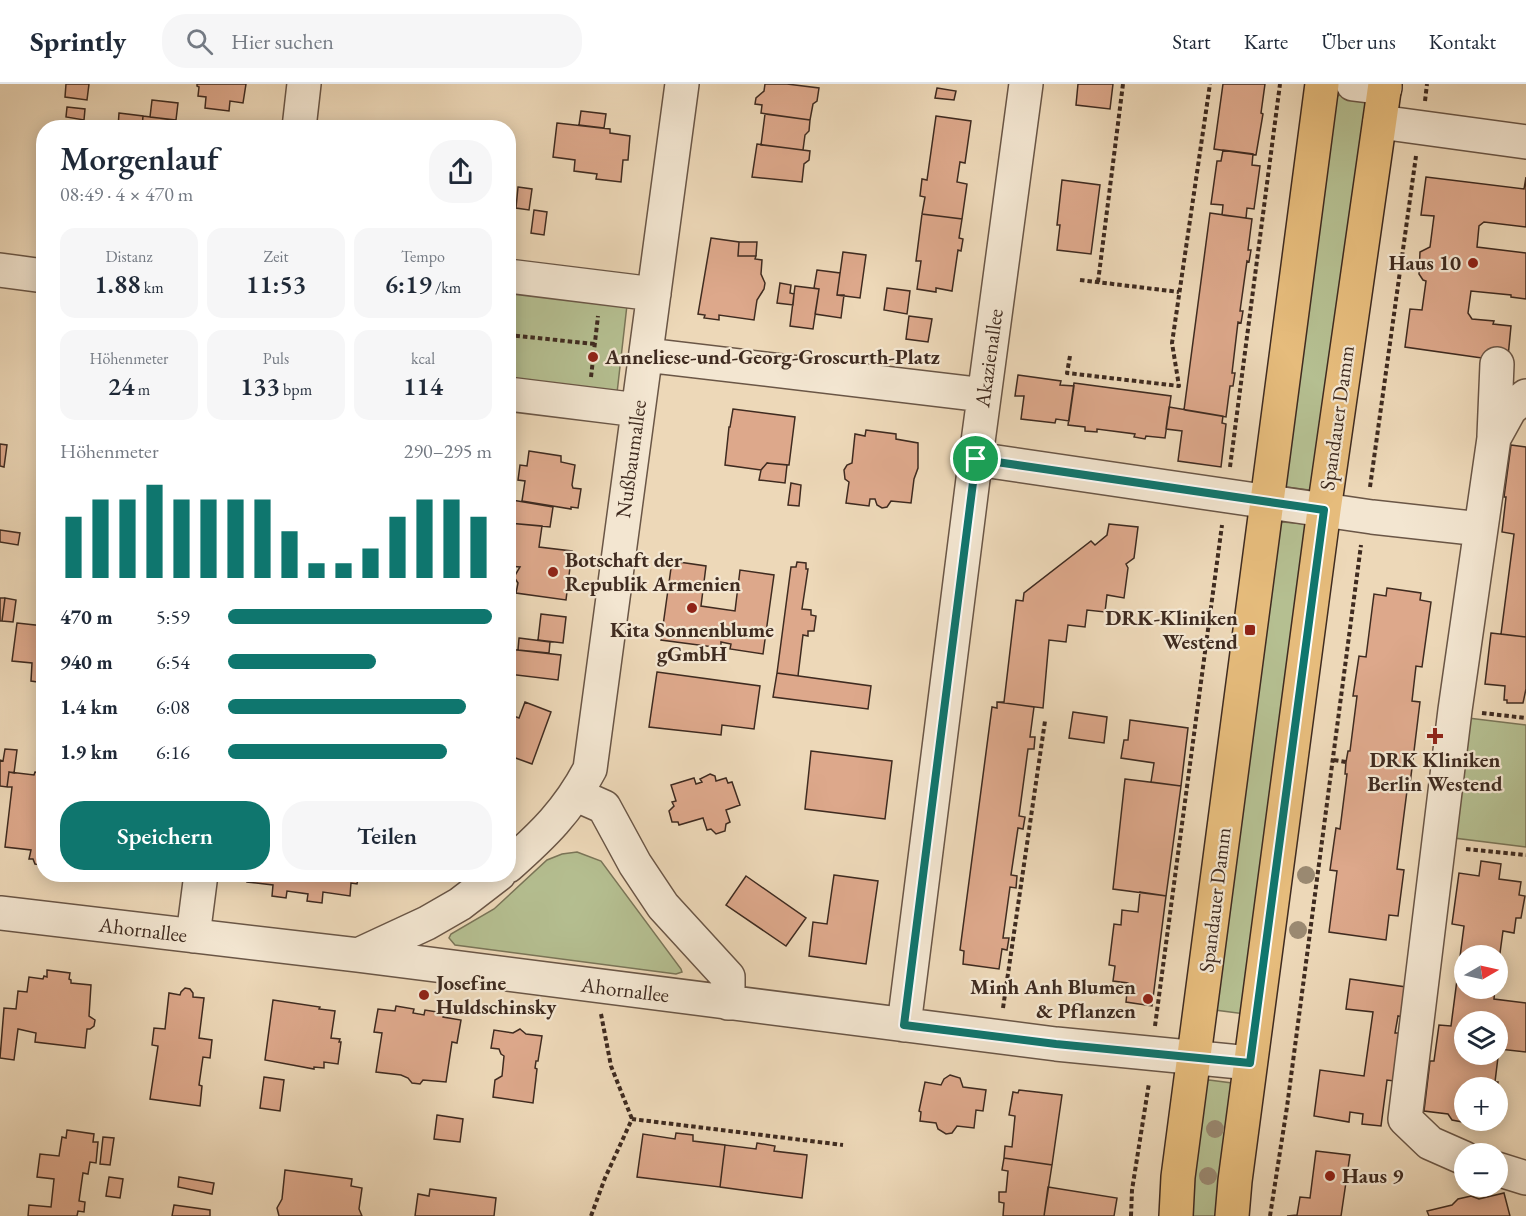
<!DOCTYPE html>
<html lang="de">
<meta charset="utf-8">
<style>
body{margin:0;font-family:"EB Garamond",serif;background:#f6f6f7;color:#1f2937;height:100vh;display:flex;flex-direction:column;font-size:22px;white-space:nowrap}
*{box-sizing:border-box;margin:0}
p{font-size:20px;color:#747a83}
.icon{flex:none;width:33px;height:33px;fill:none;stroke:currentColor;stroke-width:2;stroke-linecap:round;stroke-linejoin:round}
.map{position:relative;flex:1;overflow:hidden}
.drawer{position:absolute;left:36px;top:36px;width:480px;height:762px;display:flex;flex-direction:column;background:#fff;border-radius:24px;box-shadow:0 3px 15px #0003}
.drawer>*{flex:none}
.needle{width:39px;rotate:81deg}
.controls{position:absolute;left:1454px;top:861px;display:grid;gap:12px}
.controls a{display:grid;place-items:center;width:54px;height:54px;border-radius:50%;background:#fff;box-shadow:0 3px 15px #0003;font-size:30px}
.pin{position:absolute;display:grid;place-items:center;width:51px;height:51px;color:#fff;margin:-26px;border:3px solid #fff;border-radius:50%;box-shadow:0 2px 6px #0007}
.round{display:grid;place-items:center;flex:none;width:63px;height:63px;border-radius:24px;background:#f6f6f7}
.head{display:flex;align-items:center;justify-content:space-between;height:102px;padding:0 24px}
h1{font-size:33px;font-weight:600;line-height:45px}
.stats{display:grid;grid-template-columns:repeat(3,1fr);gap:9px;height:102px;padding:6px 24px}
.stats div{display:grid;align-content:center;border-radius:15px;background:#f6f6f7;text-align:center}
.stats b{font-size:26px;font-weight:600}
.stats small{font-size:16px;font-weight:400}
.stats p{font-size:16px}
.chart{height:168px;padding:12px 24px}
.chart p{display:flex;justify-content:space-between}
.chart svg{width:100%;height:108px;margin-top:6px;stroke:#0f766e;stroke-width:6}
.cta{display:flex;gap:12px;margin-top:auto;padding:12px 24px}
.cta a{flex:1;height:69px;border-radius:24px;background:#0f766e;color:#fff;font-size:24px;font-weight:600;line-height:69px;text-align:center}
.cta a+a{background:#f6f6f7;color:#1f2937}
ul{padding:0 24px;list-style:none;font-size:20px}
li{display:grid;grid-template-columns:96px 72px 1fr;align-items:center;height:45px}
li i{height:15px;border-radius:8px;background:#0f766e}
header{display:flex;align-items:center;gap:36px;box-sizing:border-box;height:84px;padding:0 30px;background:#fff;border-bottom:2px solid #e0e1e3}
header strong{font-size:28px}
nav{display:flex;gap:33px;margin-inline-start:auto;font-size:21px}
.search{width:420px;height:54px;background:#f6f6f7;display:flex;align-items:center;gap:15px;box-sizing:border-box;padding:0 21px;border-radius:24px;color:#747a83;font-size:22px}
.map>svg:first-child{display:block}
.green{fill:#b5bf91;stroke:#7a7558;stroke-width:1.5}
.building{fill:#dda88b;stroke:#3f2b20;stroke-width:1.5;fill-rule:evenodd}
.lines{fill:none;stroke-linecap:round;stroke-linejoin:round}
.minor-casing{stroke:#6a5646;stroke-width:36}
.major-casing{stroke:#3f2b20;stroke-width:36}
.path{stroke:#3f2b20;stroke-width:4;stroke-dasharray:4.5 3;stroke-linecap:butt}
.minor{stroke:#f3e6d1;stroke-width:33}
.major{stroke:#e6bc7c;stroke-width:33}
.tree{fill:#9a8971}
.route-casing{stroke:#fff;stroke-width:12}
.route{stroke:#0f766e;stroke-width:8}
.poi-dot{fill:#8f2418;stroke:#f3e6d1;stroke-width:2}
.labels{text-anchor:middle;stroke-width:4.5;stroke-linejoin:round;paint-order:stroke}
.poi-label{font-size:21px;font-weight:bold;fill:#3f2b20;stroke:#f3e6d1;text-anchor:start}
.street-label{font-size:21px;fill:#3f2b20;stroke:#f3e6d1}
</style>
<header>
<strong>Sprintly</strong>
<div class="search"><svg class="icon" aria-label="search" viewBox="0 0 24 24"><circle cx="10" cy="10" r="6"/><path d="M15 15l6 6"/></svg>Hier suchen</div>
<nav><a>Start</a><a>Karte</a><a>Über uns</a><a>Kontakt</a></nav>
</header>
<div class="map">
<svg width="1526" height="1132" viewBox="0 0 1526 1132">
<rect width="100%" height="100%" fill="#edd8b8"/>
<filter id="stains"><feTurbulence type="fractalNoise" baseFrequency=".00333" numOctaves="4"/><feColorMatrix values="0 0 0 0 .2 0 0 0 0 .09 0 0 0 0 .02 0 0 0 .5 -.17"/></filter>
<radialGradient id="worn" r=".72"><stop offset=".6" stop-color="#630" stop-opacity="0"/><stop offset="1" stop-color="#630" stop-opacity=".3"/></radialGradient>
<path class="green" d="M1340 11 1365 15 1368 19 1314 402 1309 406 1286 403 1285 397 1335 13Z
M508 207 627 221 617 309 509 295Z
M1282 438 1307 440 1245 930 1215 926 1277 446Z
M1468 634 1526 641V763L1454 754Z
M577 768 601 777 681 885 682 888 676 890 455 861 449 854 451 850 494 825 547 776 562 770Z
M1209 996 1232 999 1220 1132H1192V1107L1205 999Z"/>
<path class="building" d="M66 0H89L87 16 65 13Z
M197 0H246L243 19 230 17 229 27 205 24 206 13 198 12 199 3 197 2Z
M765 0H787L819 4 817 17 813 20 810 36 761 29 762 21 755 20 756 14 764 7Z
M1078 0H1113L1110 25 1076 21Z
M1223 0H1265L1261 29 1263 30 1256 71 1214 65Z
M937 4 956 7 954 16 935 14Z
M152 16 178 19 176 36 150 33Z
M67 23 85 25 84 36 66 33Z
M581 27 606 30 604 44 579 41Z
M119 29 143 32 142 44H118Z
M765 30 810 36 809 47 805 51 803 66 761 61Z
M143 32 173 36 172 44H142Z
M936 32 971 37 965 79 960 78 957 98 967 100 962 135 922 130 925 113 920 112 922 95 927 96Z
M557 39 610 45V49L630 52 628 76H623L621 98 596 95 597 90 574 87 575 76 553 73Z
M757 60 810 67 809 76 804 80 802 98 752 93Z
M1223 66 1253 70 1252 81 1260 82 1254 125 1247 124 1246 134 1222 131 1223 121 1211 120 1217 77H1221Z
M1426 93 1524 105 1526 93V143L1484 138 1479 142 1477 163 1526 169V215L1511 213V211L1471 207 1468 229 1472 235 1494 237 1493 240 1511 242 1508 273 1489 275 1405 263 1410 225 1422 226 1426 197 1423 196 1419 190 1420 168 1430 163 1434 132 1421 131Z
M1062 96 1100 101 1091 170 1057 166 1060 141H1057Z
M508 102H513L508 134Z
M518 103 532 105 529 126 516 124Z
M534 126 547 128 544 151 531 149Z
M1210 129 1252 135 1248 166H1251L1249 178 1247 177 1240 227H1243L1241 239 1238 238 1232 289H1235L1233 302H1230L1226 333 1184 326Z
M922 130 962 135 959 154 963 155 961 167 958 166 952 207 936 204V208L917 205 921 177H916Z
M711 154 739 158 738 172H756L755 175 762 176 761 190 765 199 764 205 757 216 754 236 719 231V236L704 234 705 231 698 230Z
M739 158H757L756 172H738Z
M843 168 866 171 860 214 837 211Z
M817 186 840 189 837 211H844L841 234 815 230 819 205 814 204Z
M780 199 791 201 790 209 794 210 793 221 777 219Z
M795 202 819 205 813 245 790 242Z
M887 204 910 207 907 230 884 226Z
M909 232 932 235 928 258 906 255Z
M1018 291 1061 297 1060 301 1074 302 1069 337 1056 335 1055 339 1021 335 1024 312H1015Z
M1074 299 1171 312 1165 354 1146 352 1145 355 1134 353 1135 350 1097 345V348L1085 347V343L1068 341Z
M1169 323 1223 332 1222 339 1226 340 1221 383 1178 377 1182 347 1166 345Z
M733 325 795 333 789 381 767 379 761 386 725 381 729 343H730Z
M866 346 896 350V355L918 359V384L914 395 911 419 891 417 887 423 882 424 877 421 875 415H870L869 422 846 419 849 398 845 395 844 386 847 381 852 379 855 350 865 352Z
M0 360 7 361 4 383 0 382Z
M1511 361 1526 363V553L1501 550 1514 450 1502 448 1506 413H1504Z
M529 367 561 372V378L575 381 572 401 573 404 581 405 578 424 571 423V425L522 417 525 397 518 396 520 381 527 382Z
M767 379 787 381 785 399 759 396 761 386Z
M791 399 801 401 799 422 788 421Z
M512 416 553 423 550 443 509 439Z
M508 439 542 442 539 463 572 467 566 516 516 509 518 499 514 493 520 483 508 482Z
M1109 440 1138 443 1134 474 1126 480 1128 484 1124 514 1107 511 1105 528 1087 526 1085 543 1068 541 1066 558 1049 556 1043 624 997 618H1004L1016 516 1023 517 1024 509 1091 457 1095 461 1107 451Z
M0 446 20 449 18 461 0 458Z
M672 477 706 482 701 522 735 527 740 486 774 491 763 570 730 565 731 560 721 558V564L661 556Z
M797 478 806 479V485H808L802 525 811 526V531L816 532 814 547H808V552L803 551 798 592 777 589 791 483H796Z
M1387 504 1421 509 1420 516 1431 518 1422 583 1416 582 1412 617 1420 618 1410 700 1408 699 1397 785 1404 786 1398 832 1389 831 1386 856 1329 848 1337 787 1330 786 1336 744 1340 745 1347 690H1345L1346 678 1348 667H1350L1357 612H1353L1359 572 1366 573 1374 510 1386 512Z
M0 514H5L2 537H0Z
M5 514 16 516 13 538 2 537Z
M541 530 566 533 563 559 538 556Z
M17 539 44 542V599L31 597 32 579 12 577Z
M1491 549 1526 553V605L1523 619H1507V616H1504L1505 602 1485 600Z
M519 554 550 558 549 569 518 566Z
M508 565 561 571 558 596 508 590Z
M657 588 760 602 754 645 722 641 721 651 649 643Z
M777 589 871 602 868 625 773 613Z
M525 618 551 628 532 680 510 672 513 662 508 660V630L519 634Z
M997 618 1034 623 1030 653H1035L1034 665H1028L1019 732 1025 733 1023 745 1018 744 1011 791 1017 792 1016 804 1010 803 1003 854H1009L1007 866 1002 865 999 885 963 880 964 867 960 866 992 623 997 624Z
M1073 628 1107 633 1104 659 1069 654Z
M1130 636 1188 644 1181 702 1151 698 1154 679 1121 674 1124 656H1128Z
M5 665 17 666 14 689 9 688 7 703 0 702V676L3 677Z
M811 667 892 677 885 735 805 725Z
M9 688 34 691 35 688 44 689V779L42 781 35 780 33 775H29L31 766 5 763 12 703H7Z
M710 690 715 692 716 697 726 694 728 699 732 698 740 721 726 726 730 738 726 740 725 747 716 750 711 745 707 746 703 734 679 741 678 738H672L669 727 674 722 672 718 676 717 671 701 694 694 696 700 702 698 700 695Z
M1125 695 1181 702 1166 812 1113 805Z
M1481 777 1501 780 1499 795 1521 798 1519 811 1525 812 1521 834H1516L1514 849 1503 847 1497 891V872H1464V904H1495L1494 915 1526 919V968L1499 965 1495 998H1498L1497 1007V1004H1464V1036L1462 1038 1452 1036 1448 1030 1424 1027 1430 977H1434L1439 941 1451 942 1464 842 1452 840 1459 789 1479 792ZM1464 938H1497V970H1464Z
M108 790H146V796Z
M248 790H359L357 800 351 799 350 812 323 808 322 819 307 817 308 810 287 807 286 814 272 812 273 801 247 798Z
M834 791 878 797 866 880 809 872 813 838 827 840Z
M746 792 806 834 786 862 726 821Z
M1140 808 1166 812 1152 922 1126 918 1128 899 1113 897 1115 882 1109 881 1114 840 1121 841 1122 826 1138 828Z
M47 886 70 889 69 895 71 896V899L91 901 89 932 95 936 94 942 90 945H87L85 964 35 958 36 949 18 945 14 976 0 974 4 924 16 925 18 907 27 908 29 893 43 895 44 892 47 893Z
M1350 895 1406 903 1403 933 1398 932 1395 949H1400L1394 997 1387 996 1381 1042 1362 1040 1363 1030 1350 1028 1349 1038 1314 1032 1320 986 1364 992 1373 928 1346 925Z
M185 904 190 905 193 909V913L204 914 199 954 212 956 210 974 203 973 199 1001 202 1002 200 1022 150 1015 158 962 152 961 154 944 165 945 169 909 180 911 181 908Z
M273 916 320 923 319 925 335 927 331 954 340 955 339 958H341L338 980 324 978V984L314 983V985L265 976Z
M396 922 414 925 413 929 424 931 425 926 443 929V933L461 936 457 959 452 958 446 998 423 996 420 1000 412 999 408 994 401 991 376 988 382 949 374 948 378 925 395 927Z
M520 945 526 950 542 952 538 977H536L535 984 537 985 533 1019 493 1013 495 996 502 992 504 972 501 970 499 965 491 964 494 946 513 949Z
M950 991 960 994 963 1003 986 1006 983 1027 976 1026 974 1044 957 1042 952 1049 946 1050 938 1045 936 1039 920 1037 921 1028 919 1027 925 998 941 1001 944 995Z
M264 993 284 996 280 1027 260 1024Z
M1019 1006 1062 1011 1052 1081 1004 1074 1005 1062 1012 1063 1015 1032 1009 1031 1013 1008 1018 1009Z
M437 1031 463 1035 460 1058 434 1055Z
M67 1046 94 1050 93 1058H98L96 1079 90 1078 88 1090 83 1089 79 1117 85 1118 84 1128 78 1127 77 1132H28L29 1121 51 1123 54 1095 37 1093 40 1070 59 1072 62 1053 66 1054Z
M676 1049 693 1051V1057L725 1061 720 1103 637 1093 643 1050 675 1055Z
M103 1053 114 1054 110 1081 100 1080Z
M757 1059 775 1062 774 1067 807 1071 802 1114 720 1103 725 1061 756 1065Z
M1316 1067 1350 1071 1341 1132H1287L1297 1131 1300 1113 1310 1114Z
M1004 1074 1052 1081 1044 1132H1003L1004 1119 999 1118V1108H1006L1008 1087 1002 1086Z
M285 1086 352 1095 351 1102 362 1104 359 1125 362 1132H279L277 1124 282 1115Z
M109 1093 123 1095 120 1114 106 1112Z
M179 1093 214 1099 212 1110 178 1103Z
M1048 1103 1117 1114 1114 1132H1044Z
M430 1105 496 1114 494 1132H415L418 1110 429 1112Z
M1504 1109 1510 1132H1429L1427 1127 1452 1121 1458 1115 1471 1112 1479 1115Z
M174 1121 210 1126V1132H172Z"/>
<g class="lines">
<g class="minor-casing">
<path id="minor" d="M1353 0 1385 4
M1380 38 1526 58
M299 44 304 0
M0 186 44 192
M508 192 654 210
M646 271 984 311
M508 310 638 326
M1494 352 1497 280
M976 375 1372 433 1481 445
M577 711 604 723 635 780 663 822 728 893V919
M508 782C543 751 568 727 590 685L682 0
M0 829 358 871 1056 960 1250 979
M193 852 201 790
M358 871 427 839 460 820 499 790
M904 941 973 395 1026 0
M1464 1074 1430 1059 1405 1035 1455 626 1494 354 1510 325 1526 312
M1497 1085 1526 1094"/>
</g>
<g class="major-casing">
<path id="major" d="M1176 1132 1178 1093 1322 0
M1232 1132 1235 1097 1324 426 1385 0"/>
</g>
<path class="path" d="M1425 17 1427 0
M1080 196 1179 208
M1098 198 1123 0
M508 251 595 260
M1070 272 1067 289 1179 302 1172 259 1210 0
M591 293 598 232
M1230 383 1280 0
M1370 403 1416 72
M1482 629 1526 634
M1334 676 1346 678
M1466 765 1526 771
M1003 924 1045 637
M601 930 611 982 632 1035
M1155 942 1222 441
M591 1132 605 1094 632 1035 843 1061
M1131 1132 1132 1106 1149 999
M1270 1132 1287 1023 1361 461"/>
<use href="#minor" class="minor"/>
<use href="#major" class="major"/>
</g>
<g class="tree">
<circle cx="1306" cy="791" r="9"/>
<circle cx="1298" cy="846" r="9"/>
<circle cx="1215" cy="1045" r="9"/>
<circle cx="1208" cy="1092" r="9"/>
</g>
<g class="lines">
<g class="route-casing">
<path id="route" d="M976 375 1324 426 1250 979 1056 960 904 941Z"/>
</g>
<use href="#route" class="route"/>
</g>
<g class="poi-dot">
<circle cx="1473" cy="179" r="6"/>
<circle cx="593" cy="273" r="6"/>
<circle cx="553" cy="488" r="6"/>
<circle cx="692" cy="524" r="6"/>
<rect x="1244" y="540" width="12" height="12" rx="3"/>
<path d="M1432 643h6v6h6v6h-6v6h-6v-6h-6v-6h6z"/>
<circle cx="424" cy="911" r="6"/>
<circle cx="1148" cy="915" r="6"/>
<circle cx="1330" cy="1092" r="6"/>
</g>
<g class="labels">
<g class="poi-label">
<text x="1461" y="186" text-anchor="end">Haus 10</text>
<text x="605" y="280">Anneliese-und-Georg-Groscurth-Platz</text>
<text x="565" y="483">Botschaft der<tspan x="565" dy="24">Republik Armenien</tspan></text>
<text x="1238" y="541" text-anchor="end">DRK-Kliniken<tspan x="1238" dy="24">Westend</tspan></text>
<text x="692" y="553" text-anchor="middle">Kita Sonnenblume<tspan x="692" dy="24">gGmbH</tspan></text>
<text x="1435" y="683" text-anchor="middle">DRK Kliniken<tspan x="1435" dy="24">Berlin Westend</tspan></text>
<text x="436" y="906">Josefine<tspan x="436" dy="24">Huldschinsky</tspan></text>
<text x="1136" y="910" text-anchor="end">Minh Anh Blumen<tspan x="1136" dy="24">&amp; Pflanzen</tspan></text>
<text x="1342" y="1099">Haus 9</text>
</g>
<g class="street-label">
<text transform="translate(989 274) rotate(-82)" y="7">Akazienallee</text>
<text transform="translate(1337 334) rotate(-82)" y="7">Spandauer Damm</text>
<text transform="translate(631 375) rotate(-82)" y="7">Nußbaumallee</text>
<text transform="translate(1215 816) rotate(-83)" y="7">Spandauer Damm</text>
<text transform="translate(143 846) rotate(7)" y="7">Ahornallee</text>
<text transform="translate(625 906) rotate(7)" y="7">Ahornallee</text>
</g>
</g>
<rect width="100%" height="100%" filter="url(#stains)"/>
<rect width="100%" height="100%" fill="url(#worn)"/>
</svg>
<div class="controls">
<a><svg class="needle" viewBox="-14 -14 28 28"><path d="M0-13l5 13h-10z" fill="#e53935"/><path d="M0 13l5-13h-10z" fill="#747a83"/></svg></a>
<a><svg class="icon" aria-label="layers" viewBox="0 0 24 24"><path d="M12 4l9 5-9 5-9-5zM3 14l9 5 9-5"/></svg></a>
<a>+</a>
<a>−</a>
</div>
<div class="pin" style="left:976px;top:375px;background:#1e9e55"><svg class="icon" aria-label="arrive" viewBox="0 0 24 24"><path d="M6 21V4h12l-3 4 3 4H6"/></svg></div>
<section class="drawer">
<div class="head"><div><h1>Morgenlauf</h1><p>08:49 · 4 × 470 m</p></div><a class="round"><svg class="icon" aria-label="share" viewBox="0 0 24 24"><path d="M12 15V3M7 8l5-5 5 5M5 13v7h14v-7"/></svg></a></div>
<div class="stats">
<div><p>Distanz</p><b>1.88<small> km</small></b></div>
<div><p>Zeit</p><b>11:53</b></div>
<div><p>Tempo</p><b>6:19<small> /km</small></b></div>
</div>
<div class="stats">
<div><p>Höhenmeter</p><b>24<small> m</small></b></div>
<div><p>Puls</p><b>133<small> bpm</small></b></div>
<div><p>kcal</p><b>114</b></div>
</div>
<div class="chart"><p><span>Höhenmeter</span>290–295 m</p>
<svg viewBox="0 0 160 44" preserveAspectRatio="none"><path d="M5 44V19M15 44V12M25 44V12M35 44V6M45 44V12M55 44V12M65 44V12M75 44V12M85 44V25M95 44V38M105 44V38M115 44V32M125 44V19M135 44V12M145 44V12M155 44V19"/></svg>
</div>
<ul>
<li><b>470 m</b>5:59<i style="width:100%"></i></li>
<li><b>940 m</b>6:54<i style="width:56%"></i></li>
<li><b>1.4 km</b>6:08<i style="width:90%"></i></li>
<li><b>1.9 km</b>6:16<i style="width:83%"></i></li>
</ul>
<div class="cta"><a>Speichern</a><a>Teilen</a></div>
</section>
</div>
